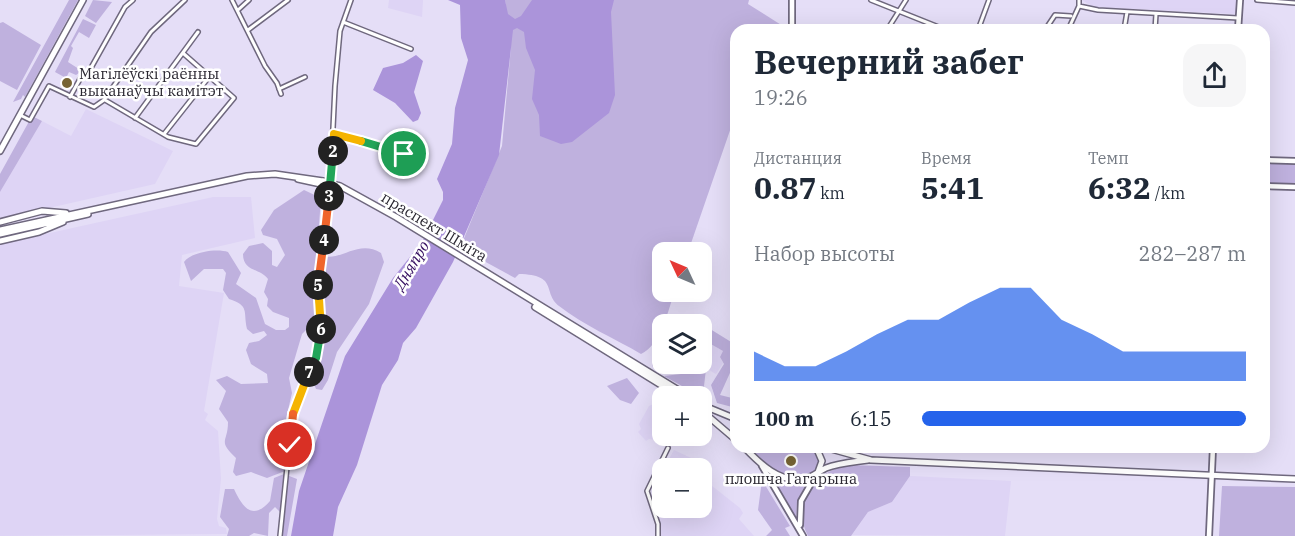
<!DOCTYPE html>
<html lang="ru">
<meta charset="utf-8">
<style>
body{margin:0;font-family:"IBM Plex Serif",serif;background:#f6f6f7;color:#1f2937;height:100vh;display:flex;flex-direction:column;font-size:22px;white-space:nowrap}
*{box-sizing:border-box;margin:0}
p{font-size:20px;color:#747a83}
.icon{flex:none;width:33px;height:33px;fill:none;stroke:currentColor;stroke-width:2;stroke-linecap:round;stroke-linejoin:round}
.map{position:relative;flex:1;overflow:hidden}
.details{position:absolute;left:730px;top:24px;width:540px;height:429px;display:flex;flex-direction:column;background:#fff;border-radius:18px;box-shadow:0 6px 24px #0002}
.details>*{flex:none}
.needle{width:39px;rotate:314deg}
.controls{position:absolute;left:652px;top:242px;display:grid;gap:12px}
.controls a{display:grid;place-items:center;width:60px;height:60px;border-radius:12px;background:#fff;box-shadow:0 6px 24px #0002;font-size:30px}
.pin{position:absolute;display:grid;place-items:center;width:51px;height:51px;color:#fff;margin:-26px;border:3px solid #fff;border-radius:50%;box-shadow:0 2px 6px #0007}
.km{position:absolute;width:30px;height:30px;margin:-15px;border-radius:50%;background:#222;color:#fff;font-size:16px;line-height:30px;text-align:center}
.round{display:grid;place-items:center;flex:none;width:63px;height:63px;border-radius:18px;background:#f6f6f7}
.head{display:flex;align-items:center;justify-content:space-between;height:102px;padding:0 24px}
h1{font-size:33px;font-weight:800;line-height:45px}
.figures{display:grid;grid-template-columns:repeat(3,1fr);gap:9px;height:102px;padding:6px 24px}
.figures div{display:grid;align-content:center}
.figures b{font-size:30px;font-weight:800}
.figures small{font-size:16px;font-weight:400}
.figures p{font-size:16px}
.chart{height:168px;padding:12px 24px}
.chart p{display:flex;justify-content:space-between}
.chart svg{width:100%;height:108px;margin-top:6px;fill:#2563eb;opacity:.7}
ul{padding:0 24px;list-style:none;font-size:20px}
li{display:grid;grid-template-columns:96px 72px 1fr;align-items:center;height:45px}
li i{height:15px;border-radius:8px;background:#2563eb}
.map>svg:first-child{display:block}
.built{fill:#ded4f5}
.green{fill:#bfb1de}
.water{fill:#ab94da}
.lines{fill:none;stroke-linecap:round;stroke-linejoin:round}
.street-casing{stroke:#6f687e;stroke-width:6}
.secondary-casing{stroke:#6f687e;stroke-width:8}
.primary-casing{stroke:#6f687e;stroke-width:8}
.street{stroke:#fff;stroke-width:3}
.secondary{stroke:#fff;stroke-width:4.5}
.primary{stroke:#fff;stroke-width:5}
.primary-bridge-casing{stroke:#6f687e;stroke-width:8;stroke-linecap:butt}
.primary-bridge{stroke:#fff;stroke-width:5}
.split-1-casing{stroke:#fff;stroke-width:12}
.split-2-casing{stroke:#fff;stroke-width:12}
.split-3-casing{stroke:#fff;stroke-width:12}
.split-4-casing{stroke:#fff;stroke-width:12}
.split-5-casing{stroke:#fff;stroke-width:12}
.split-6-casing{stroke:#fff;stroke-width:12}
.split-7-casing{stroke:#fff;stroke-width:12}
.split-8-casing{stroke:#fff;stroke-width:12}
.split-9-casing{stroke:#fff;stroke-width:12}
.split-1{stroke:#22a559;stroke-width:8}
.split-2{stroke:#f5b400;stroke-width:8}
.split-3{stroke:#22a559;stroke-width:8}
.split-4{stroke:#f0652b;stroke-width:8}
.split-5{stroke:#f0652b;stroke-width:8}
.split-6{stroke:#f5b400;stroke-width:8}
.split-7{stroke:#22a559;stroke-width:8}
.split-8{stroke:#f5b400;stroke-width:8}
.split-9{stroke:#f0652b;stroke-width:8}
.poi-dot{fill:#786534;stroke:#fff;stroke-width:2}
.labels{text-anchor:middle;stroke-width:5;stroke-linejoin:round;paint-order:stroke}
.poi-label{font-size:15px;fill:#2a2731;stroke:#fff;text-anchor:start}
.street-label{font-size:15px;fill:#2a2731;stroke:#fff}
.water-label{font-size:16px;font-style:italic;fill:#361061;stroke:#fff}
</style>
<div class="map">
<svg width="1295" height="536" viewBox="0 0 1295 536">
<rect width="100%" height="100%" fill="#e5def7"/>
<path class="built" d="M389 0H423L422 17 388 8Z
M1082 0H1236L1235 14 1093 7Z
M86 109 173 151 155 184 0 219V192L42 121 71 136Z
M213 197H251L255 238 182 255 179 286 224 293 204 411 208 414 205 420 218 431 221 479 217 519 219 526 226 528 227 534 0 536V244Z
M702 339 723 351 720 357 723 363 716 374 697 363H702Z
M658 402 663 406V432L657 440 649 439 646 441 638 432 641 429 639 424 649 406Z
M674 450 704 464 702 468H664Z
M663 470V507H702V478L740 508 743 513 739 519 754 536H659L652 490Z
M910 476 1011 481 1005 536 852 535 868 512 892 502Z"/>
<path class="green" d="M69 0H78L25 97 23 95 21 99 13 102Z
M93 0 112 2 96 23 85 16Z
M505 0H749L748 4 786 28V30H736V113L688 252H663V291H675C668 310 661 345 641 354 614 338 583 325 559 306 542 292 559 275 519 274L515 278 460 248 502 146 511 47Z
M83 19 96 25 89 38 79 32 71 46 73 48 68 62 82 71 76 75 69 72 66 78 55 72Z
M3 22 41 45 17 90 0 81V23Z
M32 116 42 121 0 192V174Z
M1264 162 1295 163V185L1265 184Z
M304 190 321 198 317 253C337 267 356 237 381 253L384 262 369 304 337 352 328 380 322 390 316 389 311 377C315 359 329 343 315 326L308 328 302 334 289 378 292 393 286 419 287 432 301 455 298 466 267 478 251 472 236 476 233 472 236 458C217 440 228 443 228 422L219 409 226 391 216 380 227 376 241 384 268 383 267 374 251 364 246 350 249 343 259 341 267 335 264 331 253 334 247 329C243 311 250 306 229 299L223 290 226 273 223 269H204L191 281 184 262C191 252 217 248 228 252L241 273 236 284 256 298 265 324 276 330H285L289 327V318L273 312 267 306 268 299 264 292 268 279C260 268 243 272 243 254L249 246 263 243 272 251V265L277 267 285 255 277 239 263 235 261 230 274 210Z
M702 324 736 345V354L731 361 734 364 720 395 736 399V408L717 403 711 385 724 364 720 357 723 351 702 339Z
M663 346V363H686L680 371 660 372 652 366V357Z
M689 363 697 364 695 369 699 371 702 366 706 369 704 386 709 401 664 376 681 374Z
M627 378 639 393 631 404 620 400 607 386Z
M750 447H813L820 459 817 470C795 484 762 470 750 447Z
M849 465 910 467V476L892 502 868 512 851 536H808C790 501 813 472 849 465Z
M284 474 297 479 287 536H281V513L275 507 269 513 268 536 254 533 249 536H227L229 529 220 517 225 489H234C242 506 252 522 270 501L274 478Z
M769 474 786 482H807L797 502 796 519Z
M762 480 790 526 785 528 790 536H766L772 530 758 510Z
M1222 486 1295 487V536H1219Z"/>
<path class="water" d="M448 0H505L508 14 515 19 521 16 532 0H614L611 12 615 95 609 113 572 142 561 144 540 136 539 115 532 99 535 70 526 48 524 32 517 28 513 30 499 155 453 262 416 328 403 343 398 360 382 385 357 465 338 507 333 536H291L299 491 345 356 393 278 422 242 443 200V192L437 179 452 144 455 108 468 60 461 38 460 5Z
M416 55 423 61 414 92 421 113 418 120 413 122 395 103 373 90 383 68 403 63Z"/>
<g class="lines">
<g class="street-casing">
<path id="street" d="M232 0 265 66 277 83 281 94
M871 0 946 30
M1257 0 1295 3
M1079 6 1098 10 1238 18
M238 10 249 0
M343 22 411 49
M248 30 288 0
M887 30 906 0
M978 30 989 0
M1045 30 1055 15 1071 16
M1068 30 1079 6V0
M1124 30 1127 12
M1155 30 1156 14
M279 89 305 77
M70 97 80 79 87 75 125 7 133 0
M105 100 168 137 196 144 234 98 184 54
M20 115 30 120 49 86 94 107 104 100 151 32 185 0
M135 118 198 32
M164 134 209 77
M334 134 419 158
M280 536 293 408 316 358 321 325 317 292 331 170 335 86 340 31 351 0
M658 536V524L647 491 668 448"/>
</g>
<g class="secondary-casing">
<path id="secondary" d="M792 0V30
M1238 30 1240 0
M1264 160 1295 161
M1264 186 1295 187
M762 466 803 536
M800 525 801 501 816 475
M1209 536 1213 447"/>
</g>
<g class="primary-casing">
<path id="primary" d="M0 151 83 0
M298 179 321 184
M340 186 396 217 688 396
M0 222 42 211 66 213
M0 230 247 176 275 174 323 181
M0 234 88 214
M0 241 39 232 63 222
M535 307 679 396
M702 405 736 419
M702 411 736 440
M744 447C759 463 780 484 805 479 813 477 819 471 826 468 839 463 855 462 868 460
M816 447 822 461 818 472
M824 447 871 460 1295 479"/>
</g>
<use href="#street" class="street"/>
<use href="#secondary" class="secondary"/>
<use href="#primary" class="primary"/>
<g class="primary-bridge-casing">
<path id="primary-bridge" d="M323 181 340 186"/>
</g>
<use href="#primary-bridge" class="primary-bridge"/>
</g>
<g class="lines">
<g class="split-1-casing">
<path id="split-1" d="M361 141 404 154"/>
</g>
<g class="split-2-casing">
<path id="split-2" d="M333 151 334 134 361 141"/>
</g>
<g class="split-3-casing">
<path id="split-3" d="M329 196 333 151"/>
</g>
<g class="split-4-casing">
<path id="split-4" d="M324 240 329 196"/>
</g>
<g class="split-5-casing">
<path id="split-5" d="M318 285 324 240"/>
</g>
<g class="split-6-casing">
<path id="split-6" d="M318 285 321 329"/>
</g>
<g class="split-7-casing">
<path id="split-7" d="M309 372 316 358 321 329"/>
</g>
<g class="split-8-casing">
<path id="split-8" d="M293 414 309 372"/>
</g>
<g class="split-9-casing">
<path id="split-9" d="M290 445 293 414"/>
</g>
<use href="#split-1" class="split-1"/>
<use href="#split-2" class="split-2"/>
<use href="#split-3" class="split-3"/>
<use href="#split-4" class="split-4"/>
<use href="#split-5" class="split-5"/>
<use href="#split-6" class="split-6"/>
<use href="#split-7" class="split-7"/>
<use href="#split-8" class="split-8"/>
<use href="#split-9" class="split-9"/>
</g>
<g class="poi-dot">
<circle cx="67" cy="83" r="6"/>
<circle cx="791" cy="461" r="6"/>
</g>
<g class="labels">
<g class="poi-label">
<text x="79" y="79">Магілёўскі раённы<tspan x="79" dy="17">выканаўчы камітэт</tspan></text>
<text x="791" y="484" text-anchor="middle">плошча Гагарына</text>
</g>
<g class="street-label">
<text transform="translate(434 227) rotate(31)" y="5">праспект Шміта</text>
</g>
<g class="water-label">
<text transform="translate(411 265) rotate(-59)" y="6">Дняпро</text>
</g>
</g>
</svg>
<div class="controls">
<a><svg class="needle" viewBox="-14 -14 28 28"><path d="M0-13l5 13h-10z" fill="#e53935"/><path d="M0 13l5-13h-10z" fill="#747a83"/></svg></a>
<a><svg class="icon" aria-label="layers" viewBox="0 0 24 24"><path d="M12 4l9 5-9 5-9-5zM3 14l9 5 9-5"/></svg></a>
<a>+</a>
<a>−</a>
</div>
<div class="pin" style="left:404px;top:154px;background:#1e9e55"><svg class="icon" aria-label="arrive" viewBox="0 0 24 24"><path d="M6 21V4h12l-3 4 3 4H6"/></svg></div>
<div class="pin" style="left:290px;top:445px;background:#d93025"><svg class="icon" aria-label="check" viewBox="0 0 24 24"><path d="M5 12l5 5 9-10"/></svg></div>
<b class="km" style="left:333px;top:151px">2</b>
<b class="km" style="left:329px;top:196px">3</b>
<b class="km" style="left:324px;top:240px">4</b>
<b class="km" style="left:318px;top:285px">5</b>
<b class="km" style="left:321px;top:329px">6</b>
<b class="km" style="left:309px;top:372px">7</b>
<section class="details">
<div class="head"><div><h1>Вечерний забег</h1><p>19:26</p></div><a class="round"><svg class="icon" aria-label="share" viewBox="0 0 24 24"><path d="M12 15V3M7 8l5-5 5 5M5 13v7h14v-7"/></svg></a></div>
<div class="figures">
<div><p>Дистанция</p><b>0.87<small> km</small></b></div>
<div><p>Время</p><b>5:41</b></div>
<div><p>Темп</p><b>6:32<small> /km</small></b></div>
</div>
<div class="chart"><p><span>Набор высоты</span>282–287 m</p>
<svg viewBox="0 0 160 44" preserveAspectRatio="none"><path d="M0 44V32L10 38L20 38L30 32L40 25L50 19L60 19L70 12L80 6L90 6L100 19L110 25L120 32L130 32L140 32L150 32L160 32V44z"/></svg>
</div>
<ul>
<li><b>100 m</b>6:15<i style="width:100%"></i></li>
</ul>
</section>
</div>
